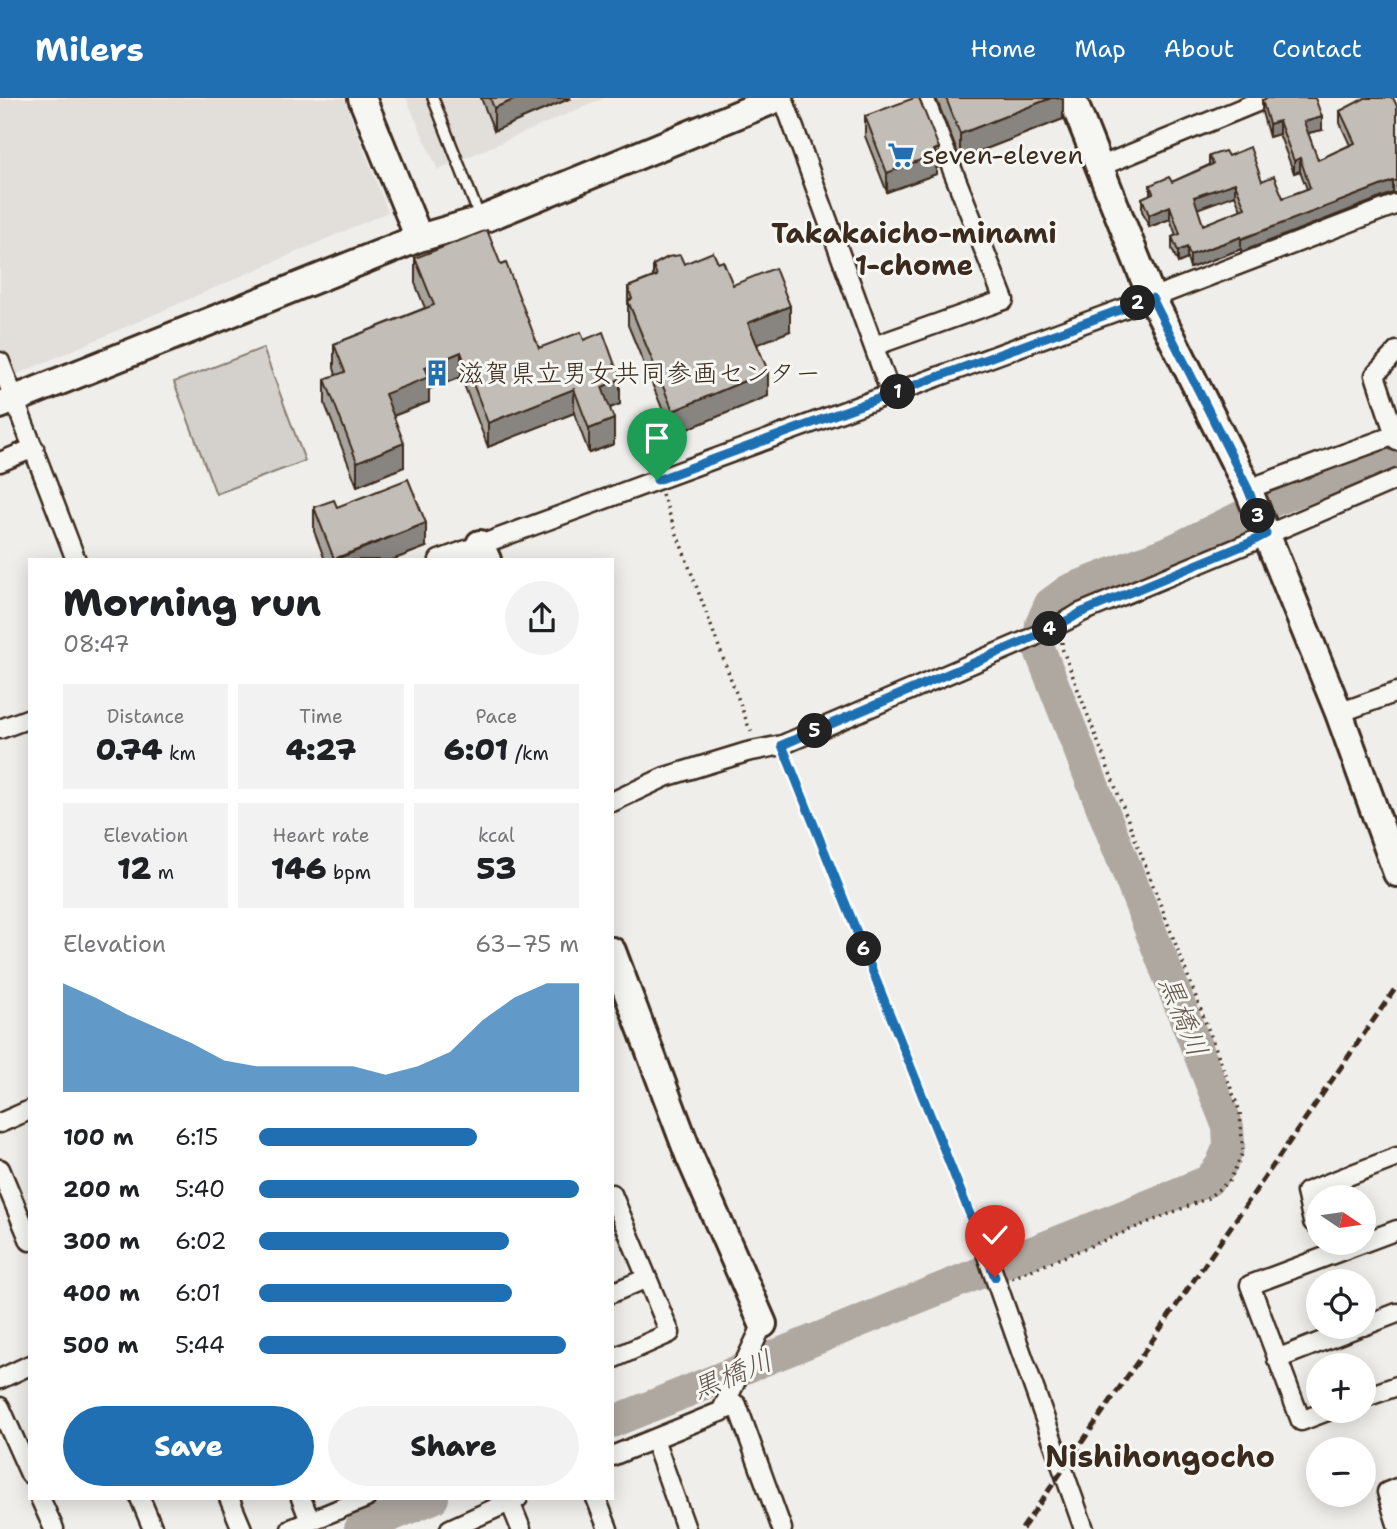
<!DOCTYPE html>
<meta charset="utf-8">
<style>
body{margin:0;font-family:"Shantell Sans","Klee One",sans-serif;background:#f2f2f2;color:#202124;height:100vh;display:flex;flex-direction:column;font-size:26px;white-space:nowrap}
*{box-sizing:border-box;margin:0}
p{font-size:23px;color:#757577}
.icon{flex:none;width:38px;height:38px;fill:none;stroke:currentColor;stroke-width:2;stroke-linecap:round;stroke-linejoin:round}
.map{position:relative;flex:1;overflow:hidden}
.details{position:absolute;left:28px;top:460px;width:586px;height:942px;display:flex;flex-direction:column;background:#fff;border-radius:0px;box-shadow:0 4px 18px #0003}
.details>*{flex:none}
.needle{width:46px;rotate:103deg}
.buttons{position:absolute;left:1306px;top:1087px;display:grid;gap:14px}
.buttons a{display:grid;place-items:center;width:70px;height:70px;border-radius:50%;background:#fff;box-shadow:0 4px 18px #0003;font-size:35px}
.pin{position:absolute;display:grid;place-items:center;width:60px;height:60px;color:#fff;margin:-72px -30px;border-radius:50% 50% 50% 0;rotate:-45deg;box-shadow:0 0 7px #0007}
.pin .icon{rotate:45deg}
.km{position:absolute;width:35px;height:35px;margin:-18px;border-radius:50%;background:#222;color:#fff;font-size:19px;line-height:35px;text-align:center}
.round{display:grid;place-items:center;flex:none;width:74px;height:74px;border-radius:37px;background:#f2f2f2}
.head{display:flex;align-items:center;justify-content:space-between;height:119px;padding:0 35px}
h1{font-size:38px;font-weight:800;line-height:52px}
.metrics{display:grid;grid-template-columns:repeat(3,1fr);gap:10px;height:119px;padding:7px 35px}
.metrics div{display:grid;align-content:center;border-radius:0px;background:#f2f2f2;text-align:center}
.metrics b{font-size:30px;font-weight:800}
.metrics small{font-size:19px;font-weight:400}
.metrics p{font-size:19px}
.chart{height:196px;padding:14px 35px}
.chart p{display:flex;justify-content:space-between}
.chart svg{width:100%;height:126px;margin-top:7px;fill:#1f6fb2;opacity:.7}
.cta{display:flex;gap:14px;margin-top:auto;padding:14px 35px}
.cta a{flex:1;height:80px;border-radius:42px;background:#1f6fb2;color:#fff;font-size:28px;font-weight:800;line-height:80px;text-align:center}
.cta a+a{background:#f2f2f2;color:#202124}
ul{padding:0 35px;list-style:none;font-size:23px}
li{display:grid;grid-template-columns:112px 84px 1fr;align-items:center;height:52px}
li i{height:18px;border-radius:9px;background:#1f6fb2}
header{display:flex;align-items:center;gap:42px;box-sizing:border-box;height:98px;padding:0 35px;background:#1f6fb2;color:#fff}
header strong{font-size:33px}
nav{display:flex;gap:38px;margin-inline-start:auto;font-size:24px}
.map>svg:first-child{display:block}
.built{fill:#e2dfdb}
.green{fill:#d4d1cc;stroke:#887e75;stroke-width:2}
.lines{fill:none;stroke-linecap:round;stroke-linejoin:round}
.river{stroke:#afa8a1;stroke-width:32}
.lane-casing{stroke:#3b2a1e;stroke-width:14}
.street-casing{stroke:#3b2a1e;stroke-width:23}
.secondary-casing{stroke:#3b2a1e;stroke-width:32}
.path{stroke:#3b2a1e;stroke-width:3.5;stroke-dasharray:2 5;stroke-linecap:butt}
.lane{stroke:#f6f6f2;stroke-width:9}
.street{stroke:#f6f6f2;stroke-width:18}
.secondary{stroke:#f6f6f2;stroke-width:26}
.rail{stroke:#3b2a1e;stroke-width:5;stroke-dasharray:10 5;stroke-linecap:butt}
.wall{fill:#a7a39d;stroke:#3b2a1e;stroke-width:2;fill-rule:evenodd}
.shaded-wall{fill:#888480;stroke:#3b2a1e;stroke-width:2}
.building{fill:#c2bdb7;stroke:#3b2a1e;stroke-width:2;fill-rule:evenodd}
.route-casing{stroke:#fff;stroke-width:14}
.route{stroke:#1f6fb2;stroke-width:9}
.labels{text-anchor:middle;stroke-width:6;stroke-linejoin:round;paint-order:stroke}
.poi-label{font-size:26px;fill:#3b2a1e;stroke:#f6f6f2;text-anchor:start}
.neighbourhood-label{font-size:28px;font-weight:bold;fill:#3b2a1e;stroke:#f6f6f2}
.water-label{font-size:28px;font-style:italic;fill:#64564c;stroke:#f6f6f2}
.quarter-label{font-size:30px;font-weight:bold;fill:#3b2a1e;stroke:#f6f6f2}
</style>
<header>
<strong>Milers</strong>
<nav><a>Home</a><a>Map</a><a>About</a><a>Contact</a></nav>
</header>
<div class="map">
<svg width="1397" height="1431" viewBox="0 0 1397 1431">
<rect width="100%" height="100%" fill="#efeeea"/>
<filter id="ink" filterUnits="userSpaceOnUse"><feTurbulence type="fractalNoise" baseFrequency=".0143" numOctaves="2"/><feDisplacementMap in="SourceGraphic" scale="14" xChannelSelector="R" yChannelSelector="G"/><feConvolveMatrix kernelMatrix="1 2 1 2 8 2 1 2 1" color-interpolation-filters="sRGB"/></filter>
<g filter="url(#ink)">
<path class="built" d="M0 0H344L388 114 0 284Z
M406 0H604L438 72Z"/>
<path class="green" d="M263 250 305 363 216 396 174 284Z"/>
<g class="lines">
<path class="river" d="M612 1324 932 1194 1123 1118 1208 1083 1220 1069 1229 1048 1228 1029 1039 550 1041 526 1050 506 1069 492 1173 452 1277 401 1397 354
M360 1431 433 1400"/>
<g class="lane-casing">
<path id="lane" d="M433 0 480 120"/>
</g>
<g class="street-casing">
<path id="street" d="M783 0 891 296
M1099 69 1267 0
M874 248 1004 202 924 0
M1397 253 1375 277 1397 343
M0 264 76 462
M0 364 34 350
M1248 391 1395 337
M439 462 1152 200 1397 106
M1339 615 1397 594
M0 631 30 620
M612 704 665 679 747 654 782 647 1027 542 1072 520 1080 515 1249 445 1266 437 1397 381
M0 1025 30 1012
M0 1071 30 1143
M612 1096 670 1235 612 1261
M1313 1124 1306 1094 1397 1059
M985 1152 1084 1431
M612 1195 647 1180
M1363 1228 1397 1215
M1277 1261 1361 1228
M0 1281 30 1267
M1363 1300 1397 1288
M0 1309 30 1376
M1330 1312 1301 1323 1250 1187 1397 1132
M721 1314 763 1226
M654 1341 686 1431
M612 1358 737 1307 782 1431
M1397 1390 1387 1394 1397 1426
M40 1400 54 1431
M140 1400 153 1431
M229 1400 242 1431
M301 1400 310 1423
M596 1400 608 1431
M510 1404 521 1431
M291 1431 366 1400
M450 1431 518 1400"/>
</g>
<g class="secondary-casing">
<path id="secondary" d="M362 0 419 140
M1072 0 1152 200 1248 391 1339 615 1397 775
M0 307 419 140 481 122 778 0
M480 446 487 462
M612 853 689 1057 763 1226"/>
</g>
<path class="path" d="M662 396 748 627 753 637
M787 660 979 1137
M1012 1180 1208 1100 1230 1082 1243 1054 1240 1014 1062 550V544"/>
<use href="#lane" class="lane"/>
<use href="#street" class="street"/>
<use href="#secondary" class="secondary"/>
<path class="rail" d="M1022 1431 1397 888"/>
</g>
<path class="wall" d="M481 0H571L494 33Z
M936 0H1063V21L960 61Z
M1262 2 1322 32 1308 35 1318 62 1350 47 1340 25V13L1397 8V95H1393L1241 154V151L1190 170 1187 161 1178 165 1172 151V139L1176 137 1170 121 1149 129 1142 113V100L1150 97V87L1172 84 1209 67V58H1228L1262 83 1283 100 1307 91 1300 73 1294 75 1279 36 1269 39 1262 14ZM1235 97 1241 112 1203 127 1197 110Z
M865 18 939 69 936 70V76L887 94 865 38Z
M415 160 501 167 539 250 584 242 620 306 610 310 614 346 589 355 574 315 488 349 461 279 429 291V304L393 318 404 369 357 388 325 306V281L336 277 334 270V246L425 210 415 185Z
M718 165 733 187 790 233 757 246 768 298 673 337 628 227V189L653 179V167Z
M314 409H337L426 449 392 462H325L314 433Z"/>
<path class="shaded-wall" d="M518 0H571L494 33V10Z
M1051 0H1063V21L960 61V36Z
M1322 19V32L1304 36V24Z
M1279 23V36L1269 39V26Z
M939 50V69L936 70V76L887 94V75Z
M1300 60V73L1294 75V63Z
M1393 83V95L1241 154V141Z
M1235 85V97L1194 112V99Z
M1170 108V121L1149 129V117Z
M1241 139V151L1190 170V157Z
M1187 149V161L1178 165V153Z
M790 208V233L748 250V225Z
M461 254V279L429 291V304L385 321V296L425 269Z
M768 273V298L673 337V313Z
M620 281V306L602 313V289Z
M574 291V315L488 349V325Z
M614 321V346L589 355V331Z
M404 345V369L357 388V364Z
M426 425V449L392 462H334Z"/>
<path class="building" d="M490 0H518L494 10Z
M914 0H919L939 50 934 52 936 56 887 75 865 18Z
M946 0H1051L960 36Z
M1268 0H1315L1322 19 1304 24 1318 62 1355 45 1340 13 1365 0H1393L1397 8V83H1393L1241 141V139L1190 157 1187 149 1178 153 1172 139 1180 136 1170 108 1149 117 1142 100 1153 95 1150 87 1169 79 1172 84 1213 66 1209 58 1225 53 1228 58 1250 49 1262 83 1274 78 1283 100 1310 90 1300 60 1294 63 1279 23 1269 26 1262 2ZM1235 85 1245 110 1203 127 1194 99Z
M487 132 501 167 506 165 539 250 581 234 584 242 603 234 620 281 602 289 614 321 589 331 574 291 488 325 461 254 425 269 429 279 385 296 404 345 357 364 325 281 345 274 334 246 434 207 415 160Z
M713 154 718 165 723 163 733 187 775 170 790 208 748 225 768 273 673 313 628 203 632 201 628 189 657 178 653 167 668 159 680 157 684 166Z
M408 381 426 425 334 461 314 409 334 402 337 409Z"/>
</g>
<g class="lines" filter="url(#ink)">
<g class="route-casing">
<path id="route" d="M657 382 1152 200 1248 391 1266 436 1249 445 1080 515 1072 520 1027 542 782 647 995 1179"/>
</g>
<use href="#route" class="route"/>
</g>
<defs>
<g id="supermarket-bare" transform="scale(2.1)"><path d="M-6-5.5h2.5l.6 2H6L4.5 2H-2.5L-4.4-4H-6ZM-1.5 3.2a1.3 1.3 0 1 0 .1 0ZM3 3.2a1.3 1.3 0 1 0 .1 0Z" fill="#1f6fb2" stroke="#f6f6f2" stroke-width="2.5" paint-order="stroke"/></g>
<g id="building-bare" transform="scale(2.1)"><path d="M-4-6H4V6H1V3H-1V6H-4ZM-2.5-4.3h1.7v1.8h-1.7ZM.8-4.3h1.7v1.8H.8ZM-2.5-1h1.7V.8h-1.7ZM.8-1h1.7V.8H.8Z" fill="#1f6fb2" stroke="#f6f6f2" stroke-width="2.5" paint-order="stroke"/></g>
</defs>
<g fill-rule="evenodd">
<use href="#supermarket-bare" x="901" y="57"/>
<use href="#building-bare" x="437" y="275"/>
</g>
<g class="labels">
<g class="poi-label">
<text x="922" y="66">seven-eleven</text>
<text x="458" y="284">滋賀県立男女共同参画センター</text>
</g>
<g class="neighbourhood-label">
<text x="914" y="145">Takakaicho-minami<tspan x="914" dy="32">1-chome</tspan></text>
</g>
<g class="water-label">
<text transform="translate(1184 918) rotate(68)" y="10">黒橋川</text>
<text transform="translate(732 1276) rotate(-22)" y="10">黒橋川</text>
</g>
<g class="quarter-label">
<text x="1160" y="1369">Nishihongocho</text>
</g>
</g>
</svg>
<div class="buttons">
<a><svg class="needle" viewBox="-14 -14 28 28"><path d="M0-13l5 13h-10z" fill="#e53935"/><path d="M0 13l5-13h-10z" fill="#757577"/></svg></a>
<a><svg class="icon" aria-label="locate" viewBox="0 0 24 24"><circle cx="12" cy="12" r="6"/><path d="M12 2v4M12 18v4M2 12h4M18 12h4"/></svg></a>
<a>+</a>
<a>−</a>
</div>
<div class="pin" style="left:657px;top:382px;background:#1e9e55"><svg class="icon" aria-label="arrive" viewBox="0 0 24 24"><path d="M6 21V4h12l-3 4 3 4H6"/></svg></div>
<div class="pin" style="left:995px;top:1179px;background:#d93025"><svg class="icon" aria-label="check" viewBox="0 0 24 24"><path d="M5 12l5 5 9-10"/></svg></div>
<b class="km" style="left:898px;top:294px">1</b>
<b class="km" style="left:1138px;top:205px">2</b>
<b class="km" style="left:1258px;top:418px">3</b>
<b class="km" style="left:1050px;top:531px">4</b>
<b class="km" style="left:815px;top:633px">5</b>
<b class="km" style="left:864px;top:851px">6</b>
<section class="details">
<div class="head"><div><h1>Morning run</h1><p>08:47</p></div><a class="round"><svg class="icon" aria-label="share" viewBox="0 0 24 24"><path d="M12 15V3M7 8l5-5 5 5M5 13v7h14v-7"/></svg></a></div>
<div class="metrics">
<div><p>Distance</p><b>0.74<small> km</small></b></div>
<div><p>Time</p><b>4:27</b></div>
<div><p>Pace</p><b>6:01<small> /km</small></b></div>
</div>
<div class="metrics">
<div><p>Elevation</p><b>12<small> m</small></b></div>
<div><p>Heart rate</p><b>146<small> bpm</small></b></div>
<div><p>kcal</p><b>53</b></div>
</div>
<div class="chart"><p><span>Elevation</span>63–75 m</p>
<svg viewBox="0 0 160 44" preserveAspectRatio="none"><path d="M0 44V6L10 11L20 17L30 22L40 27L50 33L60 35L70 35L80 35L90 35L100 38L110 35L120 30L130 19L140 11L150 6L160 6V44z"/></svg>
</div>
<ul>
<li><b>100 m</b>6:15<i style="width:68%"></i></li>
<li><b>200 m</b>5:40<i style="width:100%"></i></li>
<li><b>300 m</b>6:02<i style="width:78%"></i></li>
<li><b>400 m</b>6:01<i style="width:79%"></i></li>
<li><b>500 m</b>5:44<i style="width:96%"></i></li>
</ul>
<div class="cta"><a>Save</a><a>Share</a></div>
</section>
</div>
